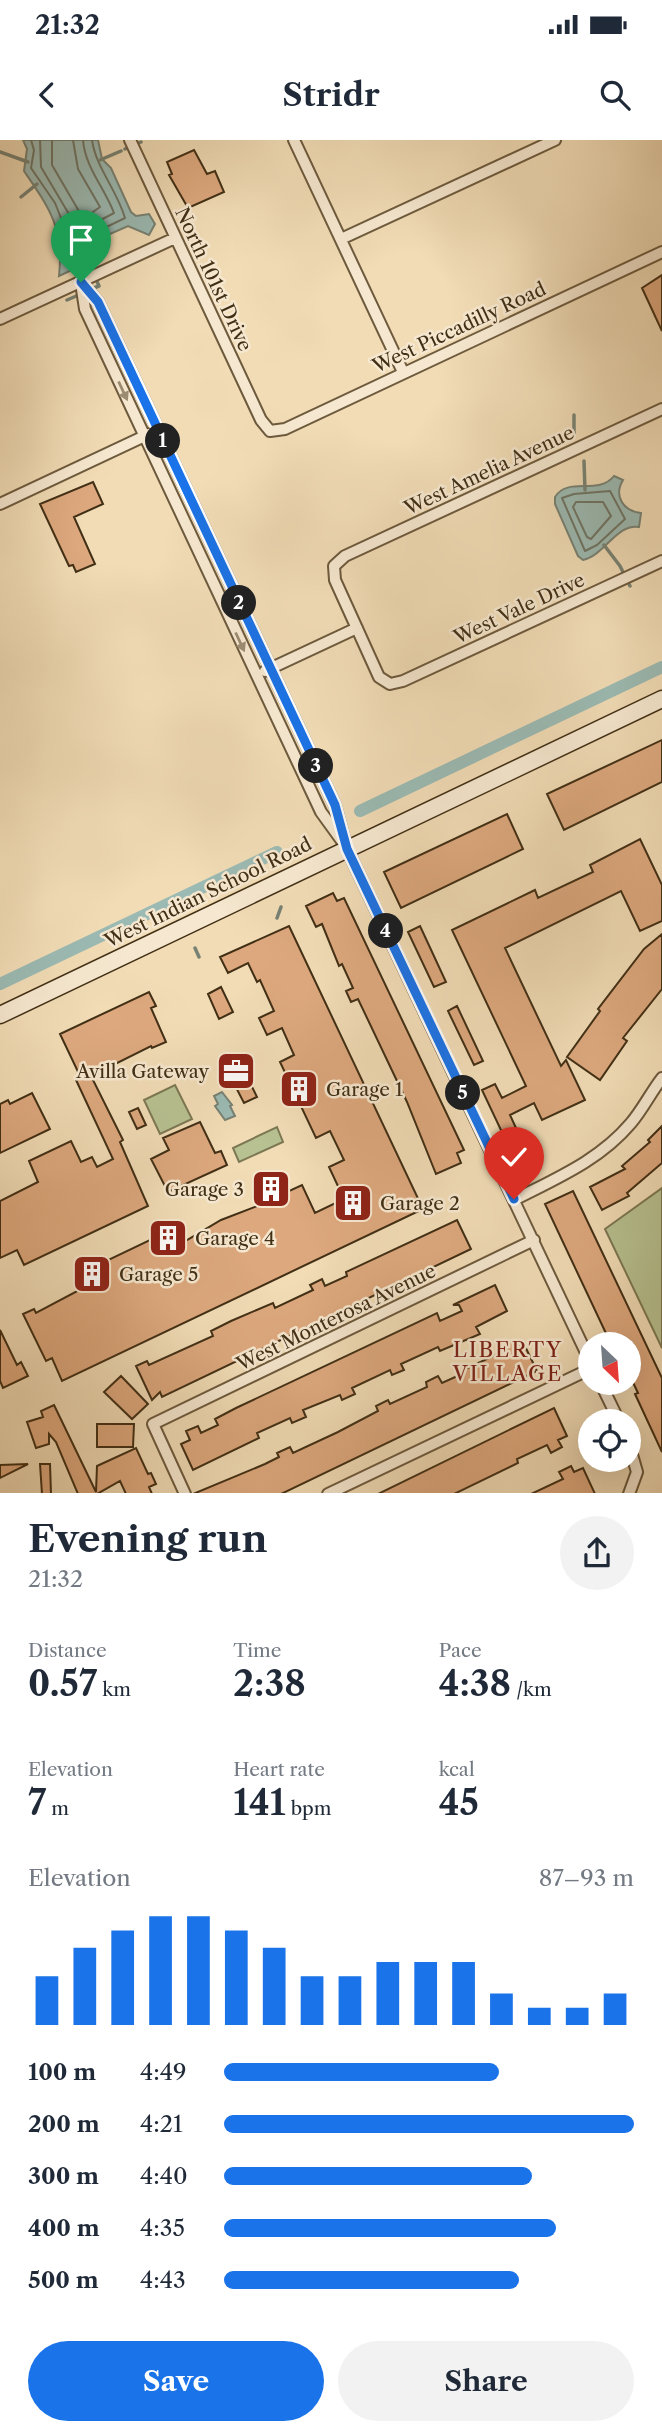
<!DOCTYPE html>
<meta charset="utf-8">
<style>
body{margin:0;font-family:"Libre Caslon Text",serif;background:#f2f2f3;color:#1f2937;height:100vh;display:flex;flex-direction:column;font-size:26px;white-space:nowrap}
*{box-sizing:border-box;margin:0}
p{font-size:23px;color:#747a83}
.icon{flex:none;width:38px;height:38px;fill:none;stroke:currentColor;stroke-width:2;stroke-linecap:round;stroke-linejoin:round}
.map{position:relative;height:1353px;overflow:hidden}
.side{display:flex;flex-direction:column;background:#fff;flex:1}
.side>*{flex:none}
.needle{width:46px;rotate:155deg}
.buttons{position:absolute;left:578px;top:1192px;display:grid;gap:14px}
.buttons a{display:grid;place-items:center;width:63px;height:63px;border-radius:50%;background:#fff;box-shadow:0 7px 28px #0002;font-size:35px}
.pin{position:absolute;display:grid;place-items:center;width:60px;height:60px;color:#fff;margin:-72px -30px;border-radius:50% 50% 50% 0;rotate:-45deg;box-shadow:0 0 7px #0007}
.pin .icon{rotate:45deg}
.km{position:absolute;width:35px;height:35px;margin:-18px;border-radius:50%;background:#222;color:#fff;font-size:19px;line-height:35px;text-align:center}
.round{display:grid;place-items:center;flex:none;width:74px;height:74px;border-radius:37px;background:#f2f2f3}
.head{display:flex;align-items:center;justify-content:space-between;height:119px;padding:0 28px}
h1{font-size:38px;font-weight:700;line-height:52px}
.stats{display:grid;grid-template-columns:repeat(3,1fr);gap:10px;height:119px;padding:7px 28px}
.stats div{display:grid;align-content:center}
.stats b{font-size:35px;font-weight:700}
.stats small{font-size:19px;font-weight:400}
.stats p{font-size:19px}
.chart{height:196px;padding:14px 28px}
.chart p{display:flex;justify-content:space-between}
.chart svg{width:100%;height:126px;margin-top:7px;stroke:#1a73e8;stroke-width:6}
.action{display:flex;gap:14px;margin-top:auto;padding:14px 28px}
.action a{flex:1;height:80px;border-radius:42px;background:#1a73e8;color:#fff;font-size:28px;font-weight:700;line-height:80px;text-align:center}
.action a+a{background:#f2f2f3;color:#1f2937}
ul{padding:0 28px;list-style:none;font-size:23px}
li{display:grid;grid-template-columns:112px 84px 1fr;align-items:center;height:52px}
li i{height:18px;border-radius:9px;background:#1a73e8}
.status{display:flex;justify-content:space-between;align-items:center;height:49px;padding:0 35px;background:#fff;direction:ltr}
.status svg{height:19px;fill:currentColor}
header{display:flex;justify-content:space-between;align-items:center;height:91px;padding:0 28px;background:#fff;font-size:32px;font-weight:700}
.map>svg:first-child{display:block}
.green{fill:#b7c191;stroke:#7c7853;stroke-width:2}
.water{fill:#9bbab3;stroke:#778274;stroke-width:2}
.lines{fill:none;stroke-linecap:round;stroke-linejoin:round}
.shore{stroke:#6e7464;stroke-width:2}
.stream{stroke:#778274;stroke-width:3.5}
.canal{stroke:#9bbab3;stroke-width:12}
.building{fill:#dda87e;stroke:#412f15;stroke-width:2}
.street-casing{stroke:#6d5a3d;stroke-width:14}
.secondary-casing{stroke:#412f15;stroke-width:19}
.street{stroke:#f6e8d0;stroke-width:10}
.secondary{stroke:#f6e8d0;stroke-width:16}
.oneway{fill:#9c8c72}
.route-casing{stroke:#fff;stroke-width:14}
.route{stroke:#1a73e8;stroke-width:9}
.labels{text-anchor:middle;stroke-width:5;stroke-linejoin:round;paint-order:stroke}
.street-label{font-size:19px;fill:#412f15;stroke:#f6e8d0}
.poi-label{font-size:19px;fill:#412f15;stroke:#f6e8d0;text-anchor:start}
.neighbourhood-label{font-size:21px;letter-spacing:2px;fill:#7a1f14;stroke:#f6e8d0}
</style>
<div class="status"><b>21:32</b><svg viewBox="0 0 49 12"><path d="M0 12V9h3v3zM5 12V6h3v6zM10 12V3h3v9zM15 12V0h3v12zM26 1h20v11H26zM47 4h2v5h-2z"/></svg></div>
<header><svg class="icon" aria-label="back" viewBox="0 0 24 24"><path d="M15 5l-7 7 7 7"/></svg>Stridr<svg class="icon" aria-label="search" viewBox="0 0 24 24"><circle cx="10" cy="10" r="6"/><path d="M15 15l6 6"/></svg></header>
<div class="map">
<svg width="662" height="1354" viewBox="0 0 662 1354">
<rect width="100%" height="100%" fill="#f1dcb6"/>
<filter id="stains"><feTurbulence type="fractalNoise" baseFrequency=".00286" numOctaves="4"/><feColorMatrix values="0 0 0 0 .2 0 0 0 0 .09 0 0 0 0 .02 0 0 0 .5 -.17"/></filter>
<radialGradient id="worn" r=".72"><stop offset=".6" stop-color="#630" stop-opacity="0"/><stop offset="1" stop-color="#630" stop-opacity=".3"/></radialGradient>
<path class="green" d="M175 945 192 979 160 994 144 960Z
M277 987 283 1002 239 1022 233 1008Z
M662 1048V1208L605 1089Z"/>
<path class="water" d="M23 0H98L102 19 111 28 131 72 136 76 149 74 155 84 149 95 128 86 94 101 75 103 70 114 74 129 59 136C64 88 50 69 24 31L27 9Z
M614 336 623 340C613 357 624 371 641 373L639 387C617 383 605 415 583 420L578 416 555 364V357C568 336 598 356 614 336Z
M222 952 232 965 230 966 235 976 225 980 215 966 218 964 214 956Z"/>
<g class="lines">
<path class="shore" d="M31 0 34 10 31 28 55 63 69 98 94 93 125 78C117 50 96 28 92 0
M40 0 41 27 76 86 93 84 114 73C104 47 85 27 83 0
M52 0V25L80 73 90 74 100 67 78 29 73 0
M610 351 625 379 597 405 585 411 562 358 574 354Z
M576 362H603L611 376 591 399 587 397 573 367Z"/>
<path class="stream" d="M125 9 141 2
M0 12 28 22
M100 20 121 11
M21 57 37 44
M83 99 88 122
M90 126 99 146 91 149
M67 160 81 154
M574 275V296
M584 321 585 350
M604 405 620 426 630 446
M277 778 281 767
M195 808 199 817"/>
<path class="canal" d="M360 671 662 527
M0 844 277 712"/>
</g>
<path class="building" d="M194 10 207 34 215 31 224 52 188 68 169 35 172 34 167 22Z
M662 135V191L642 148Z
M93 342 103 364 74 377 95 424 76 432 73 425 69 426 40 364Z
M662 600V642L564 690 547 654Z
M507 674 523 709 401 768 384 732Z
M640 699 662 745V781L640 791 621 751 505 808 561 926 566 920 585 960 542 980 534 963 510 975 521 999 508 1005 482 950 495 944 502 958 526 946 452 790 535 750 538 758 593 732 590 725Z
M333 753 337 761 344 758 464 1010 457 1013 461 1023 436 1034 407 962 358 859 351 862 346 851 353 848 342 824 339 826 322 784 316 787 306 766Z
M289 786 423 1069 62 1241 52 1218 46 1221 23 1174 34 1169 36 1173 85 1147 79 1134 175 1088 182 1103 221 1080 265 1063 258 1048 278 1038 285 1053 302 1045 315 1073 344 1059 329 1027 344 1020 330 991 316 998 280 922 294 915 282 888 267 895 259 878 274 871 260 840 257 842 248 823 228 833 220 817Z
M420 786 446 842 434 847 408 792Z
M662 794V849L623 898 627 901 600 940 567 917 600 871 598 869 644 809Z
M221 847 233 872 219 879 208 854Z
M149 852 156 866 151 868 166 902 152 908 151 906 91 936 123 1000 120 1002 148 1066 24 1125 17 1110 0 1118V1061L38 1042 29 1021 71 1001 81 1022 92 1017 97 1027 113 1019 76 940 81 938 60 894Z
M457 866 483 921 474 925 448 871Z
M240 922 257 957 244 963 226 928Z
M32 953 50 989 0 1013V964L8 960 10 964Z
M138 968 146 985 137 989 129 972Z
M200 982 215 1013 221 1011 227 1025 168 1052 151 1019 169 1010 163 998Z
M662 986V1023L627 1053 629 1056 602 1070 590 1047 625 1029 622 1026 650 1002 648 1000Z
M573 1051 662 1238V1312L635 1254 638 1253 628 1232V1204H611L545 1064Z
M457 1080 471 1109 162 1257 160 1252 152 1260 136 1226 147 1221 149 1225 213 1196 211 1191 231 1181 273 1163 275 1168 313 1150 310 1145 322 1139 325 1146 347 1136 346 1132Z
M495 1145 507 1171 476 1187 480 1194 440 1211 438 1207 401 1224 404 1230 392 1235 390 1230 352 1248 355 1254 342 1260 340 1255 303 1270 306 1277 292 1283 290 1278 257 1293 259 1298 193 1330 181 1304 190 1300 186 1291 198 1286 201 1293 218 1285 215 1279 236 1268 437 1173 440 1181 462 1171 459 1165H453Z
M0 1190 17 1225 21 1222 28 1236 3 1248 0 1241Z
M512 1201 515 1208 524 1204 537 1231 281 1354H193L265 1324 279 1317 277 1313 290 1307 293 1313 338 1292 378 1271 376 1266 388 1260 390 1264 427 1247 426 1242 438 1236 442 1243 462 1234 461 1231 502 1212 500 1207Z
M121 1236 148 1264 132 1279 104 1252Z
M54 1265 96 1352 97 1326 136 1308 148 1334 151 1333 156 1344 149 1347 152 1354H126L120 1341 97 1354H78L56 1302 49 1294V1304L36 1308 27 1282 43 1277 41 1271Z
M554 1268 567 1296 558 1300 562 1307 551 1313 547 1305 517 1319 518 1323 454 1354H378Z
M97 1284H134L133 1307H97Z
M28 1324 0 1338V1325Z
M40 1324H50L51 1354H42Z
M571 1326 574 1332 583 1328 595 1354H531L563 1339 559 1332Z"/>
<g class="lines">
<g class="street-casing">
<path id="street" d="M130 0 261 280 270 291 285 289 662 112
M294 0 403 232
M341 99 555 0
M81 142 98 162 335 665 347 709 590 1221
M81 143 85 169 321 672 342 701
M0 179 175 98
M662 269 345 416 334 426 335 440 379 537 390 544 403 541 662 421
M0 364 149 294
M265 531 357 488
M514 1060C557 1038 600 1020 631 983 643 969 651 952 662 938
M600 1242 619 1281
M628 1301 637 1332 629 1354
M185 1354 153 1284 534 1100
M328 1354 590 1229"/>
</g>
<g class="secondary-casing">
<path id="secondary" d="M0 875 662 559"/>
</g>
<use href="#street" class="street"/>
<use href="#secondary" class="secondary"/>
</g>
<defs><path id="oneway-solid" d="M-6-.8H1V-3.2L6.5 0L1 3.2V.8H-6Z" transform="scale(1.75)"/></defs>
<g class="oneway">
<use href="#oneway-solid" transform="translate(123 251) rotate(65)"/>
<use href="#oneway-solid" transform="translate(240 502) rotate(65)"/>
</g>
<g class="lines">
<g class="route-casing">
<path id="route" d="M81 142 98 162 335 665 347 709 514 1059"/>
</g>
<use href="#route" class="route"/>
</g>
<defs>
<g id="office-square" transform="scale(2.0125)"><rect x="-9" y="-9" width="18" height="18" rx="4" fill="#8f2418" stroke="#f6e8d0"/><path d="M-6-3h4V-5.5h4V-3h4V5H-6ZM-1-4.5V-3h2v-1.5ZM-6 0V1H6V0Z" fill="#fff"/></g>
<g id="building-square" transform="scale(2.0125)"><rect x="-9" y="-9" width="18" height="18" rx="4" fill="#8f2418" stroke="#f6e8d0"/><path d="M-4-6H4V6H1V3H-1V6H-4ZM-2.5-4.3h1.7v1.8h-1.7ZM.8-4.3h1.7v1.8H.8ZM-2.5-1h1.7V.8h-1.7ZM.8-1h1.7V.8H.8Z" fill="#fff"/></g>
</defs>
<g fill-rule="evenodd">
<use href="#office-square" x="236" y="931"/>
<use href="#building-square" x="299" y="949"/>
<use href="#building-square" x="271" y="1049"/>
<use href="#building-square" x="353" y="1063"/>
<use href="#building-square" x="168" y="1098"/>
<use href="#building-square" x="92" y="1134"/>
</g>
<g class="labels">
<g class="street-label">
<text transform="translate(214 139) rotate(65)" y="7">North 101st Drive</text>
<text transform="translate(459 187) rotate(-25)" y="7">West Piccadilly Road</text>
<text transform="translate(489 330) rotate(-25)" y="7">West Amelia Avenue</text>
<text transform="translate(519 468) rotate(-25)" y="7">West Vale Drive</text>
<text transform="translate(208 752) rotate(-26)" y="7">West Indian School Road</text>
<text transform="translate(336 1177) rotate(-26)" y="7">West Monterosa Avenue</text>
</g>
<g class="poi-label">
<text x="209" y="938" text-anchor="end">Avilla Gateway</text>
<text x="326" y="956">Garage 1</text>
<text x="244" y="1056" text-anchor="end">Garage 3</text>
<text x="380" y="1070">Garage 2</text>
<text x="195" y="1105">Garage 4</text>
<text x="119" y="1141">Garage 5</text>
</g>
<g class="neighbourhood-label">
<text x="508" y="1217">LIBERTY<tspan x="508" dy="24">VILLAGE</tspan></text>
</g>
</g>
<rect width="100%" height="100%" filter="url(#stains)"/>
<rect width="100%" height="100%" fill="url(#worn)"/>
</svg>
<div class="buttons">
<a><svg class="needle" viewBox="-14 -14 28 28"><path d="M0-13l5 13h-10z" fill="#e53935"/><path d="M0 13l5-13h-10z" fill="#747a83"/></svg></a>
<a><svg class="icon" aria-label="locate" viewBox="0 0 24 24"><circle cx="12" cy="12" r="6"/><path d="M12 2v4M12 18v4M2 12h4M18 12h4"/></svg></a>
</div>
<div class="pin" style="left:81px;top:142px;background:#1e9e55"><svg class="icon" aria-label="arrive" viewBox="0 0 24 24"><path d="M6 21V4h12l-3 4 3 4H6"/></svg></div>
<div class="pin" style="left:514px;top:1059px;background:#d93025"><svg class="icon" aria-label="check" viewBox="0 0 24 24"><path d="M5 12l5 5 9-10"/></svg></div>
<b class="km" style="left:163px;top:301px">1</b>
<b class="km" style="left:239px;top:463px">2</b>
<b class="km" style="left:316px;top:626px">3</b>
<b class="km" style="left:386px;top:791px">4</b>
<b class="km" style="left:463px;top:953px">5</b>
</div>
<section class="side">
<div class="head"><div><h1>Evening run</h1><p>21:32</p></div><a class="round"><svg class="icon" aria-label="share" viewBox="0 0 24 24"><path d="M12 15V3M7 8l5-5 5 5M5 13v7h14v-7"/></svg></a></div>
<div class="stats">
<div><p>Distance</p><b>0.57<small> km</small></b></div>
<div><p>Time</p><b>2:38</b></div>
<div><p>Pace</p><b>4:38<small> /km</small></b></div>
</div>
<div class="stats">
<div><p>Elevation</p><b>7<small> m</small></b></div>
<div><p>Heart rate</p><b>141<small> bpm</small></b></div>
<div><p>kcal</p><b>45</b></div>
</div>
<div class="chart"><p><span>Elevation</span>87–93 m</p>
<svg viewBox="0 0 160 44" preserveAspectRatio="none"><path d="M5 44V27M15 44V17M25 44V11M35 44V6M45 44V6M55 44V11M65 44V17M75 44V27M85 44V27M95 44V22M105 44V22M115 44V22M125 44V33M135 44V38M145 44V38M155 44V33"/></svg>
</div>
<ul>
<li><b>100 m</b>4:49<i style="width:67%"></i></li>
<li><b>200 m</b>4:21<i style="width:100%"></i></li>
<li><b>300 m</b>4:40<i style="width:75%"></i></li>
<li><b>400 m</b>4:35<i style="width:81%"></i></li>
<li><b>500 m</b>4:43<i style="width:72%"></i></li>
</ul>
<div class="action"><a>Save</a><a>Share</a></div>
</section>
